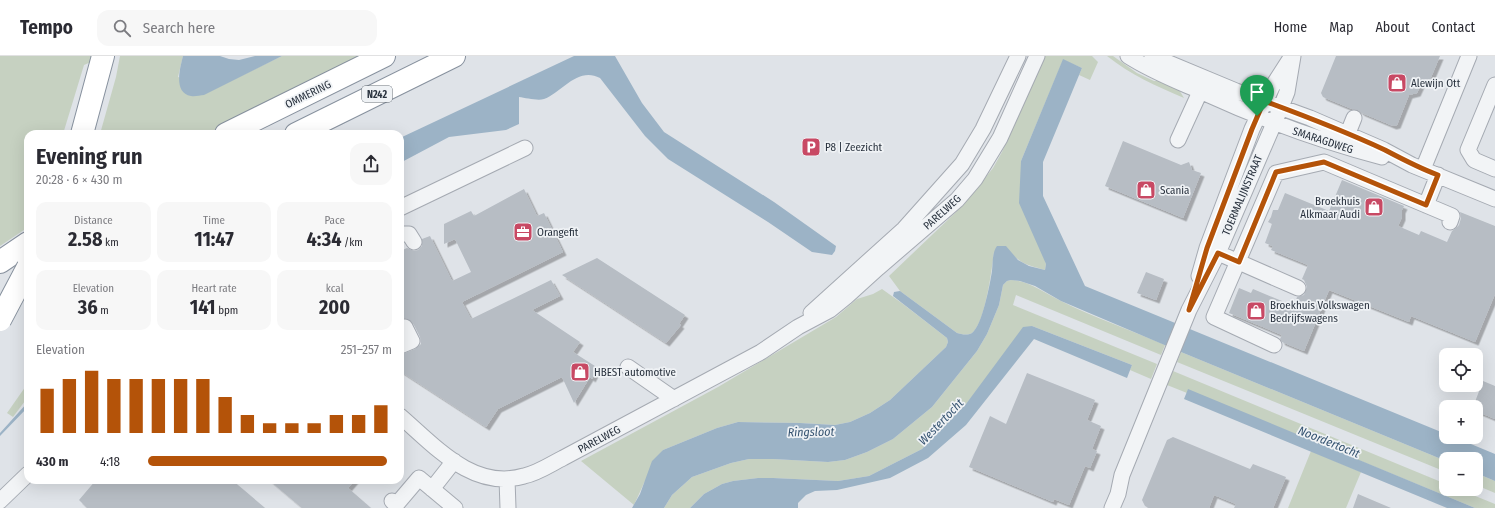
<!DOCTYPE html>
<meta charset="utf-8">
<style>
body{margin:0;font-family:"Fira Sans Condensed",sans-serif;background:#f7f7f7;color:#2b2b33;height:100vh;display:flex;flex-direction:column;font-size:15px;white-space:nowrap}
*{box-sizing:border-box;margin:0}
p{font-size:13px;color:#7c7c81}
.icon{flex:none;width:22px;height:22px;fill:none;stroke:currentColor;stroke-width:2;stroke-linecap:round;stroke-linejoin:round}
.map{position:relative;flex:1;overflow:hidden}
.sheet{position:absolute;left:24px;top:74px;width:380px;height:354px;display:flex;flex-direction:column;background:#fff;border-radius:12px;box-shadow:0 4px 16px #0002}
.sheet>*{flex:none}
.controls{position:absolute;left:1439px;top:292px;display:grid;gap:8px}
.controls a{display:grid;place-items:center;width:44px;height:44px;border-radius:8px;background:#fff;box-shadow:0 4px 16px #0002;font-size:20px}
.pin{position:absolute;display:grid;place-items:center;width:34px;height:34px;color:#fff;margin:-41px -17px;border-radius:50% 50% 50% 0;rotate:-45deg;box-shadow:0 0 4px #0007}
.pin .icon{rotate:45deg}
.round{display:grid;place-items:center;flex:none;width:42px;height:42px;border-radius:12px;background:#f7f7f7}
.head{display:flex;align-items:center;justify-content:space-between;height:68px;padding:0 12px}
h1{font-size:22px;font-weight:700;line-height:30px}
.stats{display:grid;grid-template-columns:repeat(3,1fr);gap:6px;height:68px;padding:4px 12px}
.stats div{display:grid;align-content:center;border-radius:10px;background:#f7f7f7;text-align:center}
.stats b{font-size:20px;font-weight:700}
.stats small{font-size:11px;font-weight:400}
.stats p{font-size:11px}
.chart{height:112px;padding:8px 12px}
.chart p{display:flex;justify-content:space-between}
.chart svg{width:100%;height:72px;margin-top:4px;stroke:#b45309;stroke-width:6}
ul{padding:0 12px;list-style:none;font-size:13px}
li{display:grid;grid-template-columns:64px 48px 1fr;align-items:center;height:30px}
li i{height:10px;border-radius:5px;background:#b45309}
header{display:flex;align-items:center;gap:24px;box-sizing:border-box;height:56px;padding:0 20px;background:#fff;border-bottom:1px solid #e1e1e2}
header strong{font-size:19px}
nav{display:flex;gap:22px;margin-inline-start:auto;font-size:14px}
.search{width:280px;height:36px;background:#f7f7f7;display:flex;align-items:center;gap:10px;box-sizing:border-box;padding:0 14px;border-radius:12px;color:#7c7c81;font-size:15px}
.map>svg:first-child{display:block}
.green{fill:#c6d1c1}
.water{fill:#9cb3c6}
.building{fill:#b7bdc4;filter:url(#shadow)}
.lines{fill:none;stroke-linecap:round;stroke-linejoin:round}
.minor-casing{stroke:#a5aab2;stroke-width:17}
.highway-casing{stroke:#87919e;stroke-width:24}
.minor{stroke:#f2f4f6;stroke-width:15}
.highway{stroke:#fff;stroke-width:22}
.highway-bridge-casing{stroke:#87919e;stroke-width:24;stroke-linecap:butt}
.highway-bridge{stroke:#fff;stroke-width:22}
.route-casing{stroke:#fff;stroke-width:8}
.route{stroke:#b45309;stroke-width:5}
.labels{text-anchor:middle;stroke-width:3.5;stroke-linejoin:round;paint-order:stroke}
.shield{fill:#eff2f5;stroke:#646c75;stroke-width:1}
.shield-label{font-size:10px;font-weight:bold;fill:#29323e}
.poi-label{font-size:11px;fill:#29323e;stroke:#eff2f5;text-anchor:start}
.street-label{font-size:11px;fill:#29323e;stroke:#eff2f5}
.water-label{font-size:12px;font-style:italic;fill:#355370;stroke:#eff2f5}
</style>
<header>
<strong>Tempo</strong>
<div class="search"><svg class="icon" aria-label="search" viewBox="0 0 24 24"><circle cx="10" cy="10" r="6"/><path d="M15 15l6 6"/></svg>Search here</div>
<nav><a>Home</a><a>Map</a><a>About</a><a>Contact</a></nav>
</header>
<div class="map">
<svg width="1495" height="452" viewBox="0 0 1495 452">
<defs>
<filter id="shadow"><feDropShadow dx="3.5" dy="3.5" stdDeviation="0" flood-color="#0004"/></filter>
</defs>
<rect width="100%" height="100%" fill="#dfe3e8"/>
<path class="green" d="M0 0H94L93 5 84 9 63 78H28V170L27 172 0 190Z
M120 0H183L178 21 216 32 282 0H368L206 78H100L116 21Z
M1045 0H1092L1098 6 1090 24 1079 19 1082 12 1063 4 1021 105 1046 208 1045 214C1034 211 1023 209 1014 200L994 196C992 212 985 268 972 277 967 280 961 278 957 277L900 235 889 220 955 157 969 142 993 112 1002 96Z
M1107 0H1113L1137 17 1154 25H1165L1178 32 1184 42C1156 30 1131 19 1107 0Z
M1011 224C1030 225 1044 237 1061 245 1095 262 1131 274 1165 289L1161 299 1016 239 1013 249 1157 308 1151 323 1130 314 1132 309 1032 270 966 348 922 393 869 420 838 425 773 422H758L733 425 722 428 704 438 690 452H664L672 439 692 421 731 407 749 403H773L828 406 845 404 867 396 893 383 932 351 977 295 987 278 999 249 1003 229 1007 225Z
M882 233 903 248 947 282 948 286 946 291 890 344 870 357 850 366 835 369 800 367 738 366 717 372 663 394 644 427 634 449 581 405 718 331 836 261 857 243 873 238Z
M1181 296 1446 405V416L1177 306Z
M1173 315 1446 428V433H1458L1495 448V452H1475L1188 334 1187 337 1167 329Z
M28 327V341L13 361 7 357Z
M1311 395 1361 416 1346 452H1288Z
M1476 417 1495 425V437L1476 429Z"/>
<path class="water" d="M183 0H220L229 3 239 4 255 0H282L204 39C200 39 195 41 191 40 173 37 180 12 183 0Z
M574 0H615L642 47 664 76 774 146 836 190 835 195 832 199 812 196 768 166 668 103 645 80 600 22C578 10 562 36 544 43 538 45 526 42 519 41V68L506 74 449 81 400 107V82Z
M1063 3 1082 12 1043 106V140L1085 230 1446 378V381H1454L1495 398V425L1476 417V403H1446V405L1181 296 1061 245 1035 230 1020 225 1011 224 1007 225 1003 229 999 249 987 278 977 295 932 351 893 383 867 396 845 404 828 406 773 403H749L731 407 692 421 672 439 664 452H632L640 438 652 405 663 394 717 372 738 366 800 367 835 369 850 366 870 357 890 344 946 291 948 286 947 282 893 240 894 236 900 235 957 277C961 278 967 280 972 277 982 270 990 228 992 215 993 206 992 197 997 190H1006L1018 204 1029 210 1045 214 1046 208 1019 147 1021 105Z
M1032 270 1132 309 1127 322 1034 283 966 369 928 402 890 422 837 434 815 435 806 439 798 447V452H690L704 438 722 428 733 425 758 422H773L838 425 869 420 922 393 966 348 1023 271Z
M1188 333 1475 452H1447L1184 343Z
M28 346V351L0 380V377Z"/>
<path class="building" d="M1336 0H1440L1429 26 1423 24 1417 37 1409 39 1397 69 1393 70 1362 57 1358 54 1352 53 1323 41 1321 37Z
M1123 85 1181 109 1189 106 1192 114 1201 117 1183 162 1105 130Z
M1342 124 1404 150 1402 154V161L1398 170 1419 179 1421 175 1447 186 1452 175 1456 172 1459 169 1461 162 1460 156 1495 170V238L1475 286 1411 260 1409 266 1329 234 1304 295 1282 286 1280 283 1282 279 1229 257 1239 232 1251 237 1253 233 1294 250 1297 241 1304 239 1307 231 1304 224 1302 223 1308 209 1271 194 1273 190 1265 187 1272 168 1268 166 1271 161 1273 154H1278L1285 137 1329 155Z
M524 133 537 160 544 157 563 196 462 246 471 263 551 224 560 240 532 254 580 286 573 296 598 312 592 323 590 321 574 347 562 321 498 353 486 371 400 315V299L415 293 421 288 420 281 413 267 406 262 400 264V195L407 192 414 195 418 194 422 190V183L430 180 452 225 471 216 455 183 444 188V168L471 155 474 160Z
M597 202 685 259 679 268 681 269 666 287 562 219Z
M1146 216 1164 223 1156 244 1137 237Z
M1027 317 1095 344 1087 364 1101 370 1092 393 1097 395 1090 412 1085 410 1069 449 1054 443 1053 446 969 411 990 360 1006 368Z
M1483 325 1495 330V363L1476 355V351H1473Z
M1173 381 1250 413 1253 408 1286 421 1273 452H1234L1236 448 1214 439 1209 452H1149L1145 450 1142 444 1167 384Z
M96 424H232L265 452H87L79 444Z
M269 424H355L348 432 371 452H302Z
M1358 438 1391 452H1353Z"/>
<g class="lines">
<g class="minor-casing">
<path id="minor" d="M1128 0C1151 15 1177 25 1202 36 1261 63 1320 85 1382 101
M1152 0 1236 35 1310 62 1384 94 1412 109 1495 143
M1495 29 1468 94 1474 104 1495 113
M1178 84 1204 27
M1344 87 1354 62
M1423 113 1469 0
M1426 149 1438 119
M400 152 525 92
M400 178H409L414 186
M1209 193 1298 232
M1199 220 1207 192 1252 73 1272 31 1290 3
M811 257 904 173 962 108 983 73 1018 0
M1274 289 1214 261 1276 117 1324 106 1452 160 1450 166
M400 290 412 285 405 271
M628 311 674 343
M400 360C435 390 473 435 524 420 538 417 551 408 563 402L761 296 798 271 830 254 846 241 878 212 957 144 975 123 1000 82 1037 0
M507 423 508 452
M432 433 454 405
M0 445 28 418
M392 445 396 449 419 422 455 452
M1112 452 1118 438 1122 419 1189 254 1218 197 1281 51 1287 36 1293 0"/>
</g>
<g class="highway-casing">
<path id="highway" d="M82 78 103 0
M226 78 384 0
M296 78 454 0
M0 206 28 187"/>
</g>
<use href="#minor" class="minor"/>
<use href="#highway" class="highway"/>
<g class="highway-bridge-casing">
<path id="highway-bridge" d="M0 264 28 211"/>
</g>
<use href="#highway-bridge" class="highway-bridge"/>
</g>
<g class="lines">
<g class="route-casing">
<path id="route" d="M1264 45C1305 60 1346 76 1385 94 1402 103 1419 112 1438 119L1426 149 1324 106 1276 116 1239 206 1218 197 1189 254 1207 192 1252 73Z"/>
</g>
<use href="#route" class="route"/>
</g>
<defs>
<g id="shop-square" transform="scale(1)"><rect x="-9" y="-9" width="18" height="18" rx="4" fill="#c84964" stroke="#eff2f5"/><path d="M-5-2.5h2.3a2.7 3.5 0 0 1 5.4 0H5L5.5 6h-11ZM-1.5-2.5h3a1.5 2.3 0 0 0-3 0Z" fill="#fff"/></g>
<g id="parking-square" transform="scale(1)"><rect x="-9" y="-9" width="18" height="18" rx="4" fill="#c84964" stroke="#eff2f5"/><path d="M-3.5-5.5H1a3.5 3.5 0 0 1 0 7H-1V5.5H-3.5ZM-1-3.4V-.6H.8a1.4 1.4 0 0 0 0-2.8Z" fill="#fff"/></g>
<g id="office-square" transform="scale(1)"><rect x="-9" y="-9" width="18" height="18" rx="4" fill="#c84964" stroke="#eff2f5"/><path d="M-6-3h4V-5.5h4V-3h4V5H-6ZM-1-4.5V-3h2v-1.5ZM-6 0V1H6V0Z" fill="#fff"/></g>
</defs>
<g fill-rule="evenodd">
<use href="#shop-square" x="1397" y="27"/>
<use href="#parking-square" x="811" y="91"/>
<use href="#shop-square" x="1146" y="134"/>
<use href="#shop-square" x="1374" y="151"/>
<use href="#office-square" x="523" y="176"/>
<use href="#shop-square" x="1256" y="255"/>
<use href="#shop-square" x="580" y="316"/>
</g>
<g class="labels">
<rect class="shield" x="362" y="30" width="30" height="16" rx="3"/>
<g class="shield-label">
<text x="377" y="42">N242</text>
</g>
<g class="poi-label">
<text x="1411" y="31">Alewijn Ott</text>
<text x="825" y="95">P8 | Zeezicht</text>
<text x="1160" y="138">Scania</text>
<text x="1360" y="149" text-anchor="end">Broekhuis<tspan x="1360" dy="13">Alkmaar Audi</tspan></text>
<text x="537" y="180">Orangefit</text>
<text x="1270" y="253">Broekhuis Volkswagen<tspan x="1270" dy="13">Bedrijfswagens</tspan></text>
<text x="594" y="320">HBEST automotive</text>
</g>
<g class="street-label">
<text transform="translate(308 38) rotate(-26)" y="4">OMMERING</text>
<text transform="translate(1323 84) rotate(18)" y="4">SMARAGDWEG</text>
<text transform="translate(1242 139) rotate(-67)" y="4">TOERMALIJNSTRAAT</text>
<text transform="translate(942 156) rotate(-42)" y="4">PARELWEG</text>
<text transform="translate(599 383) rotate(-28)" y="4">PARELWEG</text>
</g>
<g class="water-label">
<text transform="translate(941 366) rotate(-46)" y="4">Westertocht</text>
<text transform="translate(811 376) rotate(-1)" y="4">Ringsloot</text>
<text transform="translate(1329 386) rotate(22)" y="4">Noordertocht</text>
</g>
</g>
</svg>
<div class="controls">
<a><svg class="icon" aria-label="locate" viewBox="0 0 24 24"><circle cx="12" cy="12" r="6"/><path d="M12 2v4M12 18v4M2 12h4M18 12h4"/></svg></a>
<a>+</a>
<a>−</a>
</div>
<div class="pin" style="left:1257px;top:60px;background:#1e9e55"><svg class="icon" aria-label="arrive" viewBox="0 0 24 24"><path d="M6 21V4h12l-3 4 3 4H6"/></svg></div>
<section class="sheet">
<div class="head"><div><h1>Evening run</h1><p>20:28 · 6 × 430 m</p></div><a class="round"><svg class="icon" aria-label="share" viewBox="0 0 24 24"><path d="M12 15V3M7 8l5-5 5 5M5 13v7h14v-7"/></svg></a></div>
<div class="stats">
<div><p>Distance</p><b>2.58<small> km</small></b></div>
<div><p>Time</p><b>11:47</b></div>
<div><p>Pace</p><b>4:34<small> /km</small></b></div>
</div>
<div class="stats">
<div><p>Elevation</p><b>36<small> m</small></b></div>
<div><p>Heart rate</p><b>141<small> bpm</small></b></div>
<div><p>kcal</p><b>200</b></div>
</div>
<div class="chart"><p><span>Elevation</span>251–257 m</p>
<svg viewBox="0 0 160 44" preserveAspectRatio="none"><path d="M5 44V17M15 44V11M25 44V6M35 44V11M45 44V11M55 44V11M65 44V11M75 44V11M85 44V22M95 44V33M105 44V38M115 44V38M125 44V38M135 44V33M145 44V33M155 44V27"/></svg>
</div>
<ul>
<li><b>430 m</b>4:18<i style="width:98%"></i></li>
</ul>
</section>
</div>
